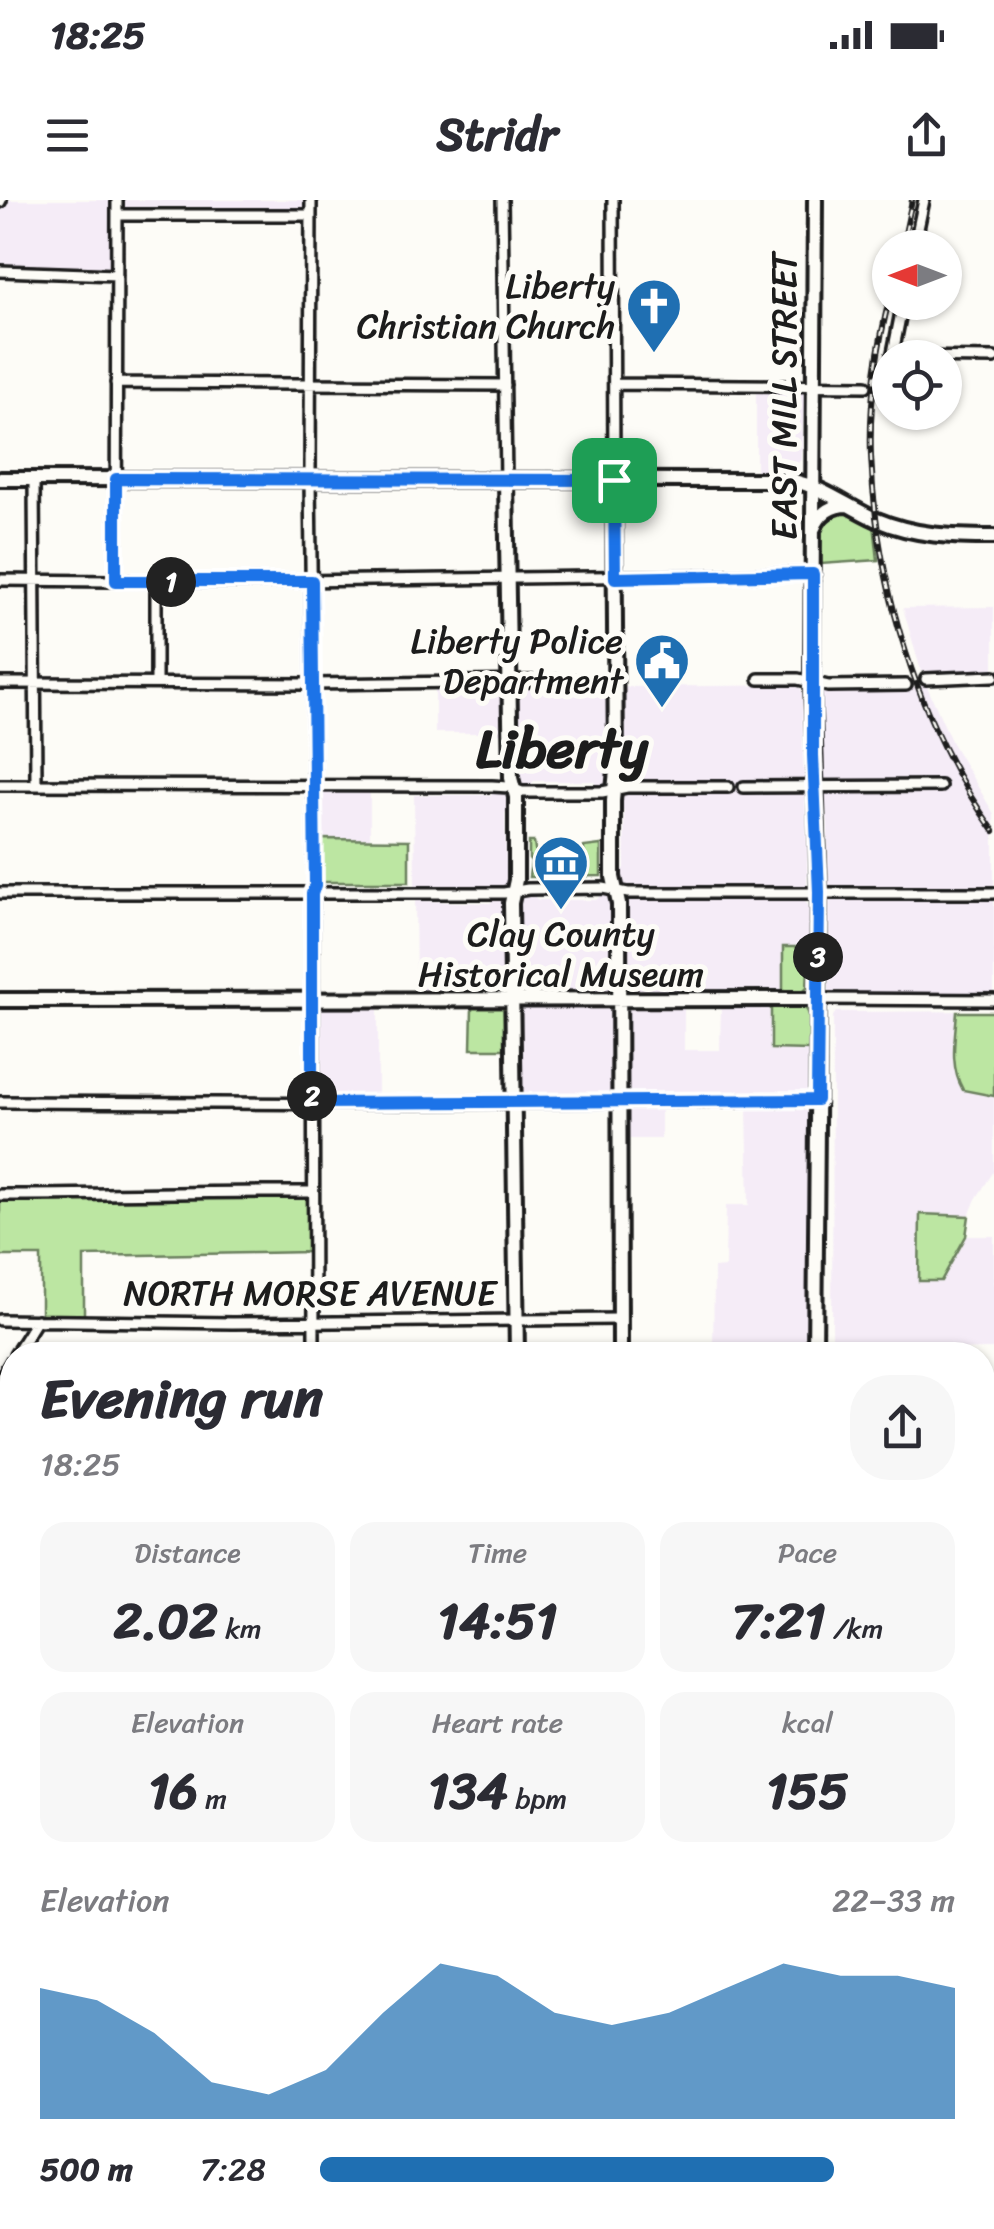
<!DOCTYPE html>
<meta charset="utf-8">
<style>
body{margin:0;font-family:Sriracha,sans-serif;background:#f7f7f7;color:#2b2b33;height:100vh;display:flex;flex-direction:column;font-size:38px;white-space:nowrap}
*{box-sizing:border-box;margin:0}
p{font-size:32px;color:#7c7c81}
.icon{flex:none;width:55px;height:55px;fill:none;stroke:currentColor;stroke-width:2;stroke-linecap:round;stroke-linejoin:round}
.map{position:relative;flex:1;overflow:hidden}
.sheet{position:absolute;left:0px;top:1142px;width:995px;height:888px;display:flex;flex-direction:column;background:#fff;border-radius:40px 40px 0 0;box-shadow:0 2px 8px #0004}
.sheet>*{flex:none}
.needle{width:65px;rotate:270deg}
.controls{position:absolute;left:872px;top:30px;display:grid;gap:20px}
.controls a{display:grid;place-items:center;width:90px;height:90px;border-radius:50%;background:#fff;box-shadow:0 2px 8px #0004;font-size:50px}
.pin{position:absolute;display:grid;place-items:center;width:85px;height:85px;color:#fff;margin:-42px;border-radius:20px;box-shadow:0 5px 15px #0006}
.km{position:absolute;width:50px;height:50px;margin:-25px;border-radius:50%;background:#222;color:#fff;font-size:28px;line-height:50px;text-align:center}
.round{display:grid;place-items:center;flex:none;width:105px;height:105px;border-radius:40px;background:#f7f7f7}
.headline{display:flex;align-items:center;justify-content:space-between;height:170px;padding:0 40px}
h1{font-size:55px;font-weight:700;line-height:75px}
.figures{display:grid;grid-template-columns:repeat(3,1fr);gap:15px;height:170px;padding:10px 40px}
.figures div{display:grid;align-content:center;border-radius:25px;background:#f7f7f7;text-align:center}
.figures b{font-size:50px;font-weight:700}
.figures small{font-size:28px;font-weight:400}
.figures p{font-size:28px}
.chart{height:280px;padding:20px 40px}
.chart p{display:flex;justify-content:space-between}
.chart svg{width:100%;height:180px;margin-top:10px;fill:#1f6fb2;opacity:.7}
ul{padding:0 40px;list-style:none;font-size:32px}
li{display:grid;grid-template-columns:160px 120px 1fr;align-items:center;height:75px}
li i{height:25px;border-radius:12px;background:#1f6fb2}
.status{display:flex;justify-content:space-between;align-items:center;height:70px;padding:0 50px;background:#fff;direction:ltr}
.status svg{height:28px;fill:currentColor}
header{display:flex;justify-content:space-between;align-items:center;height:130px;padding:0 40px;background:#fff;font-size:45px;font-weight:700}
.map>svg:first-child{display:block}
.built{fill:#f5ecf7}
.green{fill:#bce6a2;stroke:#6c815f;stroke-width:2.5}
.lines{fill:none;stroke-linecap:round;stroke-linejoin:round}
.street-tunnel{stroke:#dbdad6;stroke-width:9;stroke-dasharray:9 4.5;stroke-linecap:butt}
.street-casing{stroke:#1c1c1c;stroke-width:16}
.secondary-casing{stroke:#1c1c1c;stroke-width:20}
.street{stroke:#fdfcf7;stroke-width:9}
.secondary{stroke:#fdfcf7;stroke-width:12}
.rail-casing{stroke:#1c1c1c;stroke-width:6}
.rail{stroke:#fdfcf7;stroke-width:2.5;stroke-dasharray:8;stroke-linecap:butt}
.route-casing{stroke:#fff;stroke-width:20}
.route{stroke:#1a73e8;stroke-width:12}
.labels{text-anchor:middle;stroke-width:10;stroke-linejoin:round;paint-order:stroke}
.poi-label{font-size:35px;fill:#1c1c1c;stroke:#fdfcf7;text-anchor:end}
.street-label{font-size:35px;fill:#1c1c1c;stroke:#fdfcf7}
.town-label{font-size:55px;font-weight:bold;fill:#1c1c1c;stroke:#fdfcf7}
</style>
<div class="status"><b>18:25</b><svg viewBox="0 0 49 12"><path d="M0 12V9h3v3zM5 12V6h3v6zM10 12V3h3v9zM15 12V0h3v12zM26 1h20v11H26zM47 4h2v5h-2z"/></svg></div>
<header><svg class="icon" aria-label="menu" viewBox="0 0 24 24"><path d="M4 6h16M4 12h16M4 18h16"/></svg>Stridr<svg class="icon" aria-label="share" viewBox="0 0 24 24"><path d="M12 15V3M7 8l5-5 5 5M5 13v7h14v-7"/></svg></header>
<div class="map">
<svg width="994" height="2029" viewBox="0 0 994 2029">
<rect width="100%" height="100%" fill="#fdfcf7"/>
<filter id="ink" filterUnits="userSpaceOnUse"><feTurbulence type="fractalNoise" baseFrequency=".01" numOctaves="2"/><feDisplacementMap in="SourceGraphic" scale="20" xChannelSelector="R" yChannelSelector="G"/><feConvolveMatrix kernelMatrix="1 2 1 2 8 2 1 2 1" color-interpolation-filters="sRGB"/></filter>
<g filter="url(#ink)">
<path class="built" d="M0 0H311V15H118L117 75 0 73Z
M756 187 804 189 805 191 801 259 794 269 786 272 756 274Z
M994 407V472L921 471 903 408Z
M926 484 952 543 994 614V795L829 794 828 625 822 563 821 491 908 489Z
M435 485 501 487 503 533H435Z
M793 485 800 488 802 492 804 573 808 607 807 685 639 686 636 689 622 688 618 675 625 668 624 611 617 603 624 584 622 576 626 575 625 487Z
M608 486 612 581 608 587H599L593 581H534L528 588 517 586 514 571 518 567V488Z
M495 591 509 594 512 607 505 613 506 671 513 678 510 687 500 689H481L480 685 415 687 414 595H491Z
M321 593H370V640L319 639V601Z
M523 693 532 694 538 700H596L604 693 611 694 615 709 611 713V792L526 794 522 791 519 786V713L516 709 518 695Z
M415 696 421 701 490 703 496 697 506 700 508 709 504 714V787L502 791H416Z
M630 698H636L639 701H805L809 707V747L784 748 783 794 631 793 627 789 625 713 623 710 624 701Z
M610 804 612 809V896L526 897 522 895 520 812 523 805Z
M631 804H684V850H720L721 805 771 804V849L809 850V888L805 894 798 896 628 894 626 808Z
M324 805H378V897L321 896V809Z
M994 811V971L976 999 969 1016 920 1015 919 1080 941 1081 966 1036H994V1149L873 1151 872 1155H832L833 816 836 812Z
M747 906 800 907 808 912 810 919 809 1155H713L714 1068 725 1067 726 1005H749Z
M628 907H661V939H626V918L622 912Z"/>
<path class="green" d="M840 310 850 311 874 324 878 360 821 364C821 341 814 319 840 310Z
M319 639 409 640V682H320Z
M529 642H534L535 650 539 655 537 656V662C551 664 565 669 578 663L579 653H584V647L601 645V676L529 677 531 662 529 659Z
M783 747H809L807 787 800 794H783Z
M771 804C817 805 809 806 809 850L771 849Z
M472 808H507L508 849H471Z
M957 812H994V896L963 890C949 866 955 838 957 812Z
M202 997H305L309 1001V1052L84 1056V1116L41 1115V1056H0V1000H168Z
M920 1014 969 1016 966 1036 941 1081H919Z"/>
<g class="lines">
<path class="street-tunnel" d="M906 485 926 479"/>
<g class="street-casing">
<path id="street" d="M311 0 310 279 315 685 313 694 314 1155
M502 0 506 280
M613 0 614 280
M0 2 1 0
M117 15H311
M914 48 924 0
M0 71 117 75
M892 155 900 157 994 158
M892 158 903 102
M887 177 890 164
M116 183 505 185
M614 184 866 186
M34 279 36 584
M0 380 223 382 813 374
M116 381 117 0
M759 479H798L828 486 906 485
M926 479 994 476
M0 483 312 484 616 480
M156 483V382
M0 585 492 586 509 587 522 592H602L627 587H728
M744 587 940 586
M0 693H504L528 689 603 688 628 693H994
M818 799 994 800
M0 902 404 904 817 900
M0 995C104 995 208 991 312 992
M0 1120 232 1123 619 1119
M15 1155 37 1120
M0 1180 12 1160
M982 1202H994
M0 1255H12
M982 1344H994
M0 1394H12
M982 1489H994
M0 1615H12
M982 1730 987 1694
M0 1762 12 1761
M714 2018 726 2029
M802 2029V2018
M952 2029 953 2018"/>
</g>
<g class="secondary-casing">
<path id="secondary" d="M815 0 812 481 819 693 815 1155
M0 279 791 280C825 288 846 306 877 320 915 336 953 337 994 337
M506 280 511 578 516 597V680L511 703 517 1155
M614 280 616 570 613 601V677L619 704 620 1155
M814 328C820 313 831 305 848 305
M0 800 818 799
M982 1685 994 1704
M0 1983H12
M635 2018V2029"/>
</g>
<use href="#street" class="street"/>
<use href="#secondary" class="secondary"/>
<g class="rail-casing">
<path id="rail" d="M902 48 912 0
M890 96C877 148 869 202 871 256 876 383 918 527 994 631"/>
</g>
<use href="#rail" class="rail"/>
</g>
</g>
<g class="lines" filter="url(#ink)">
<g class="route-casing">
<path id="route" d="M116 279 614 280 615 378 813 374V555L819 692 817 900 312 903V694L315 685 312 381H116Z"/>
</g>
<use href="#route" class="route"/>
</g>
<defs>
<g id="church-pin" transform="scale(2.875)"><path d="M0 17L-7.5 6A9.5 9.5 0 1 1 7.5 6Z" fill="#1f6fb2" stroke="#fdfcf7"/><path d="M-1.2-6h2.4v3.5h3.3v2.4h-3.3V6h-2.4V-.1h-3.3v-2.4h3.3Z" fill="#fff"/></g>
<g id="civic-pin" transform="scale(2.875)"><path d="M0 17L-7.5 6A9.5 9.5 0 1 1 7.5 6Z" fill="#1f6fb2" stroke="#fdfcf7"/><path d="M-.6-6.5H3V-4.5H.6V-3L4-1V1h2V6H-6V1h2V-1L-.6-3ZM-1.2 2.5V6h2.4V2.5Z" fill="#fff"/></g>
<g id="museum-pin" transform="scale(2.875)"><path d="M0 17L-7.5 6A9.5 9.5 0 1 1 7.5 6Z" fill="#1f6fb2" stroke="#fdfcf7"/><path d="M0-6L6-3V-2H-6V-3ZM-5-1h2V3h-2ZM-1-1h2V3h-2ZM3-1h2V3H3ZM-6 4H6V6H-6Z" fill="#fff"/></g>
</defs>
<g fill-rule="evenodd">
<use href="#church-pin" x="654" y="106"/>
<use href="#civic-pin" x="662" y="461"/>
<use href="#museum-pin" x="561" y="663"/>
</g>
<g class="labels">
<g class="poi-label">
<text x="615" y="98">Liberty<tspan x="615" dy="40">Christian Church</tspan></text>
<text x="623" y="453">Liberty Police<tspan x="623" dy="40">Department</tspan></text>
<text x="561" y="746" text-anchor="middle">Clay County<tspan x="561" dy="40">Historical Museum</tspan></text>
</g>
<g class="street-label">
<text transform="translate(784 196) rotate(-90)" y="12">EAST MILL STREET</text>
<text x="310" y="1105">NORTH MORSE AVENUE</text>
</g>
<g class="town-label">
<text x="562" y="567">Liberty</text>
</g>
</g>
</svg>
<div class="controls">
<a><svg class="needle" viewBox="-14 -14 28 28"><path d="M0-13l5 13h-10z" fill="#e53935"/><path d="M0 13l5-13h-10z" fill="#7c7c81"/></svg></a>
<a><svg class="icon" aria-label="locate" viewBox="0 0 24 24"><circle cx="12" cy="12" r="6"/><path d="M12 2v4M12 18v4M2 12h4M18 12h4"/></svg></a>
</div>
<div class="pin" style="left:614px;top:280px;background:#1e9e55"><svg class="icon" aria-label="arrive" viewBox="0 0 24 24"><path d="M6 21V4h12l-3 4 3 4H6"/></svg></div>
<b class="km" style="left:171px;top:382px">1</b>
<b class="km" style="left:312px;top:896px">2</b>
<b class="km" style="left:818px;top:757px">3</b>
<section class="sheet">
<div class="headline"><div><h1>Evening run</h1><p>18:25</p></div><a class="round"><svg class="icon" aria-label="share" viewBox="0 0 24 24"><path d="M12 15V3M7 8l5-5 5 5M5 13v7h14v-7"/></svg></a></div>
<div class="figures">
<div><p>Distance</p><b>2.02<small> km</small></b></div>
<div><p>Time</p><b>14:51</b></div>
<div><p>Pace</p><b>7:21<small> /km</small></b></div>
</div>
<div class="figures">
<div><p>Elevation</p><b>16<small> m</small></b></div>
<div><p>Heart rate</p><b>134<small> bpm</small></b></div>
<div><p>kcal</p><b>155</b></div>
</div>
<div class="chart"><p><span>Elevation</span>22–33 m</p>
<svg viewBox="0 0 160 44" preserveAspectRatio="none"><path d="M0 44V12L10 15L20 23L30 35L40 38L50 32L60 18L70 6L80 9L90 18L100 21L110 18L120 12L130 6L140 9L150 9L160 12V44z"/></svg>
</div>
<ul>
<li><b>500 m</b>7:28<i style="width:81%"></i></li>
</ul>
</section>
</div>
